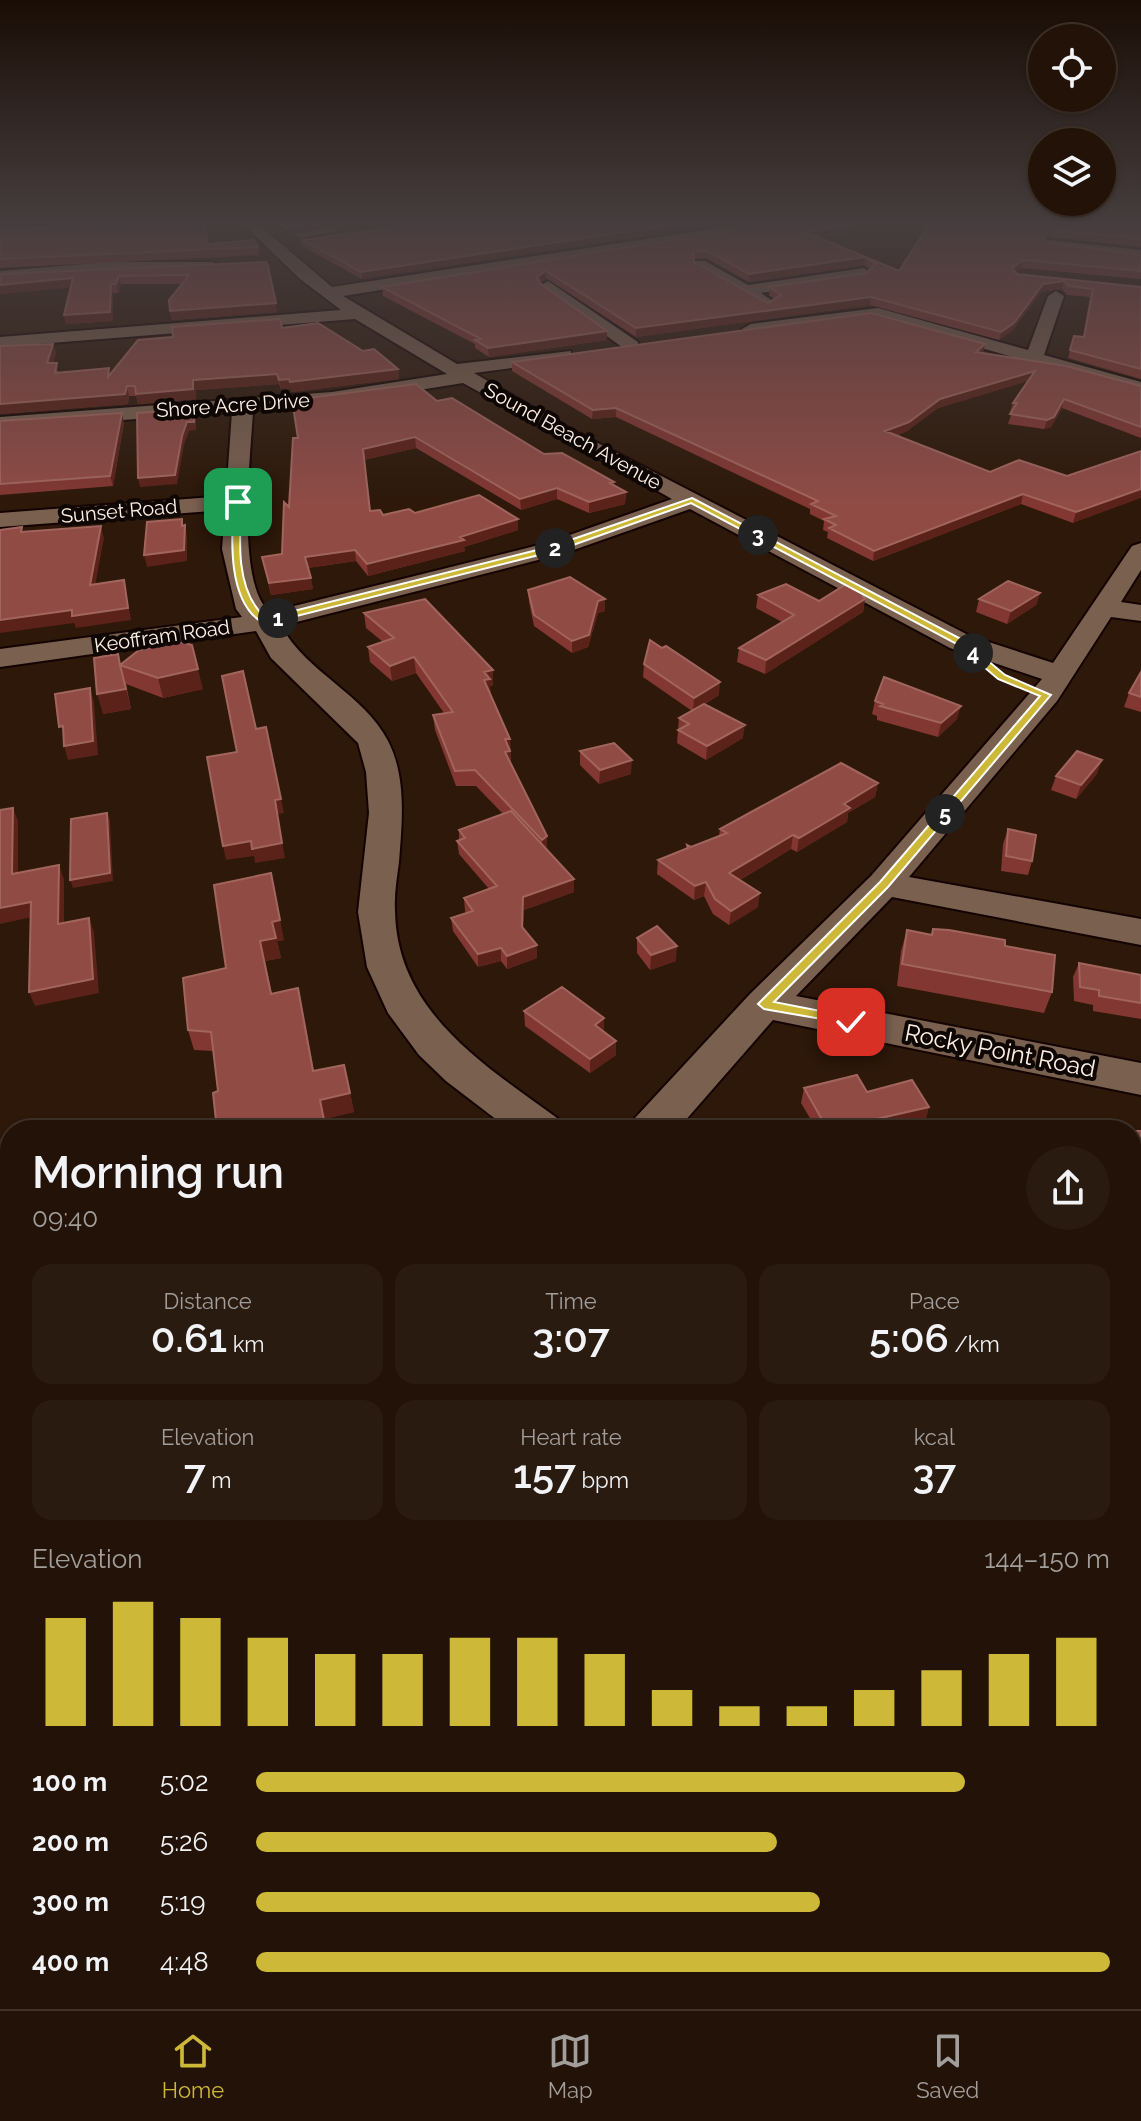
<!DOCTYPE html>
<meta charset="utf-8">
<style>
body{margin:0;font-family:Raleway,sans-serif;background:#2a1b11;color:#f1f3f6;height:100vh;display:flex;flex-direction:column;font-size:30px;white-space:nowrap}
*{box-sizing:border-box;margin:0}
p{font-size:26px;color:#a29e9b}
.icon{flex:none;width:44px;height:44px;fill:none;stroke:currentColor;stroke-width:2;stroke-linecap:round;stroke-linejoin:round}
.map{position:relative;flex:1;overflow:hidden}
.sheet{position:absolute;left:0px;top:1120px;width:1142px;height:890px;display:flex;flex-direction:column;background:#221207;border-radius:32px 32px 0 0;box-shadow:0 2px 6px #0004,0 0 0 2px #3f3228}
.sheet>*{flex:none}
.tools{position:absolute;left:1028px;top:24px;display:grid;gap:16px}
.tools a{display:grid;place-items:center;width:88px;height:88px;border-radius:50%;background:#221207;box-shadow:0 2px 6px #0004,0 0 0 2px #3f3228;font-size:40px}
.pin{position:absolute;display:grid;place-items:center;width:68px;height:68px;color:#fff;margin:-34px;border-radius:16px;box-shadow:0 4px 12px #0006}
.km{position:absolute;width:40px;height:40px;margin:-20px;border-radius:50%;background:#222;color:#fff;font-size:22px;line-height:40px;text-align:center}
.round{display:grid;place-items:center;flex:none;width:84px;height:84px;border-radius:42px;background:#2a1b11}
.overview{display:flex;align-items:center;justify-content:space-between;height:136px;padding:0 32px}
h1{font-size:44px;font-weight:600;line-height:60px}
.figures{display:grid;grid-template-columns:repeat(3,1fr);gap:12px;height:136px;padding:8px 32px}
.figures div{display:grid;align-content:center;border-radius:20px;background:#2a1b11;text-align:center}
.figures b{font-size:40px;font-weight:600}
.figures small{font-size:22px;font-weight:400}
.figures p{font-size:22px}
.chart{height:224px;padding:16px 32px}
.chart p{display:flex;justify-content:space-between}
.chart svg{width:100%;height:144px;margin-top:8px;stroke:#ceb837;stroke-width:6}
ul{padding:0 32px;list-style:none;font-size:26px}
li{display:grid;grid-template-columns:128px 96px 1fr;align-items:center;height:60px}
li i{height:20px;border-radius:10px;background:#ceb837}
.tabs{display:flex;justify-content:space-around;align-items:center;height:112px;border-top:2px solid #3f3228;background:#221207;font-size:22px;color:#a29e9b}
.tabs a{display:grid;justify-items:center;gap:4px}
.tabs .selected{color:#ceb837}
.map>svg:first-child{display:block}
.water{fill:#031215}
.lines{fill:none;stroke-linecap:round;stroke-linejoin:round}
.minor-casing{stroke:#140300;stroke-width:4}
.minor{fill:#7a604f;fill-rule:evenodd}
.wall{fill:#823732;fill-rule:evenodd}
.shaded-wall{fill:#5b2219}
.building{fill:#904b45;stroke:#a1655e;stroke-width:2;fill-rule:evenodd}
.route{fill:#ceb837;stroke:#fff;stroke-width:2}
.labels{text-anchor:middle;stroke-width:8;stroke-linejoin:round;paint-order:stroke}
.far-street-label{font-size:20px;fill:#fff0e6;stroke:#0e0602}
.street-label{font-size:24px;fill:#fff0e6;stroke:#0e0602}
</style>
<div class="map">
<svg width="1141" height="2009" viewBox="0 0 1141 2009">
<rect width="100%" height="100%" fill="#2d1809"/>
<path class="water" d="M1141 1791V1951L1132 1942V1804Z"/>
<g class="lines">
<g class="minor-casing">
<path id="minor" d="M98 223H194L187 227 0 236V228Z
M242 223H257L332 287 751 223H786L779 227 343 296 457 364 571 351V359L564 361 474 373 565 426 970 636 1053 663 1132 546 1141 543V570L1121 602 1141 605V621L1111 617 1057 701 909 877 1141 919V945L892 897 796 996 1141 1063V1095L773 1020 677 1130H629L635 1118 750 994 871 876 1042 679 950 648 690 509 565 553 281 626C307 673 364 694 388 741 407 778 402 823 399 862 397 878 394 894 395 910 396 1011 484 1065 557 1118L563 1130H510L446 1081 419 1055 388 1013 367 967 358 912 369 813 366 772 358 743 271 658 256 631 0 667V649L242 617 236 609 222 549 225 510 0 527V513L226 496 232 412 0 429V417L332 392 447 374 355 319 0 347V337L341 310 300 279ZM463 383 672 499 547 543 270 612C235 584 251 454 253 410L332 404Z
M274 223C290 223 301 230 317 228L313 223H328L336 231 301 238Z
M1050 240 1141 250V260L1045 247 1043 244Z
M695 261H705L748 285 864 268 872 273 864 278 761 293 777 304 769 309 695 267Z
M110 262H213L221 267 213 272H110L0 281V271Z
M548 281 638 342V350H626L542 289 540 286Z
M1056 291 1064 296 1044 355 1141 382V394L877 318 751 334 742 329 751 324 878 308 1028 350 1048 296Z
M10 1335V1383L0 1385V1337Z"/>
</g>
<use href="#minor" class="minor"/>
</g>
<path class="wall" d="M425 223 362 279 303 247 302 240Z
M778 223H900L818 238 899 271 930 223H1141V247L1050 237 1045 240 1046 242 1141 255V279L1021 268 1015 272 1017 274 1141 287V379L1068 358 1074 336 1083 337 1090 297 1067 295 1062 289 1041 292 1012 331 999 340 870 305 636 337 546 278 540 283 607 340 489 357 475 348V344L383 296 382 287ZM706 258 749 282 864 265 870 269 866 273 770 287 769 295 775 299 768 303 694 262V259Z
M0 231 258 247 259 255 0 268Z
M266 262 277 312 172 320 170 311 182 284H121L118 293H113V321L66 324 64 315 71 287 0 294V274Z
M282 328 363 351 398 369 399 379 291 392V389H281L279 384 196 390V399L138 404 136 396H129L128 404 0 414 53 344 56 353 53 363 59 373 110 375Z
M983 353 1141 386V438L1062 408 1051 427 1044 429 1008 424 1012 412H1010L1013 403 1027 381 938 408 907 431 896 436 990 472 1067 476 1141 451 1073 523 1021 504 873 561 827 538 828 532 823 530 824 521 810 514V509L616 417 592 419 512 371V362Z
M437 401 544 454 614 482V485L626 492 625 504 589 513 557 499 521 510 416 448 364 460 370 511 383 515 415 513 518 530 464 547 465 551 368 576 356 561 308 568 313 589 271 595 262 557 282 554 298 438Z
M0 421 124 423 113 486 0 495Z
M528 590 605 611 598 613 588 647 572 653 534 626 529 602Z
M1040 593 1036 605 1007 624 976 612 979 599Z
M758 595 819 601 865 599 863 612 765 674 737 662 739 648 782 622 756 608Z
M364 613 493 670V685L490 686V694L510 739 511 763 547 836V850L574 892 524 910 523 928 537 945V958L507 969 501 961 478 967 453 931 451 918 466 913 465 911 464 898 489 889 459 854 457 841 459 840V830L503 814 476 786H456L435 730 433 715 444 713 416 673 392 681 370 662 368 647 383 642 366 628Z
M121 664 203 689 163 698 126 684 131 709 103 714Z
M644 664 719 695 705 704 743 738 706 760 677 743 679 718 692 711 643 677Z
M1141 672V712L1124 707 1129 693Z
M875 701 957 719 938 737 877 720V716L872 714Z
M580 751 631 774 599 784 580 765Z
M1097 774 1076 799 1051 790 1056 776Z
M878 783 875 797 848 813 847 822 797 852 791 849 740 880 758 907 729 925 713 914 704 896 694 900 657 874 658 860 686 849 687 845 691 847 719 836 720 829Z
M1008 829 1032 861 1028 875 1001 871 1003 844Z
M214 885 284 940 277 941 281 958 265 961 272 994 302 1008 314 1071 350 1093 354 1112 324 1119 218 1091 213 1051 194 1050 188 1030 226 968Z
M933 929 1005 946 1052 992 1044 1013 897 986 901 951 907 930 931 935Z
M637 938 676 961 650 970 637 953Z
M1079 963 1141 975V1019L1093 1011V1005L1074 1001 1073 977Z
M524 1011 604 1032 616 1041V1055L590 1073 525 1026Z
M804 1088 867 1092 929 1107 925 1121 885 1130H817L801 1103Z
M1132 1131H1141V1231H1139L1132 1243Z
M1132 1337 1141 1340V1450L1132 1446Z
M0 1540 10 1542V1719L0 1716Z"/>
<path class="shaded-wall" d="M0 223H39L0 225Z
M317 223H372L290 234 289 227Z
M684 223H731L362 279 361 272Z
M860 223H900L805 240 806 232Z
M1052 230 1050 237 1040 243 1042 236Z
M865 257 864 265 749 282V274Z
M1023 260 1021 268 1010 275 1012 268Z
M546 271V278L537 285V277Z
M119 276 121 284 118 293 116 284Z
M73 278 75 287 0 294V285Z
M1064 281 1062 289 1041 292 1012 331 999 340 1001 332 1043 284Z
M111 284 113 293V321L66 324 64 315Z
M871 297 870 305 636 337V328Z
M276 303 277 312 172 320 170 311Z
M607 331V340L489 357 488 348Z
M53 344 56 353 50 373 47 363Z
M985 344 983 353 976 352Z
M398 369 399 379 291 392V389H281L279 380Z
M1035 371 1032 380 938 408 907 431 883 441 885 431 940 399Z
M277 374 279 384 196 390V399L138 404 136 394 193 380Z
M127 386 129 396 128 404 0 414V404Z
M1064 399 1062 408 1051 427 1044 429 1047 420Z
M616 408V417L592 419 593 410Z
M194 409 196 418V430L189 431 184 445 177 484 140 487 138 478 182 436Z
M122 413 124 423 113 486 110 476Z
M415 437 416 448 364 460 363 449Z
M557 488V499L521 510 520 499Z
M1141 489V498L1073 523 1076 512Z
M626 492 625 504 589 513V502Z
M1023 494 1021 504 873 561 874 551Z
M518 519V530L464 547 465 551 368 576 367 564Z
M185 525 187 537V561L147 567 144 555Z
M101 526 104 538 93 597 90 585Z
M355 550 356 561 307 568 305 557Z
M311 578 313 589 271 595 269 583Z
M124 580 131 620 76 628 74 623 0 633V620Z
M1040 593 1036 605 1007 624 1011 611Z
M605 599V611L598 613 588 647 572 653V641L598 601Z
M865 599 863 612 765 674 766 660Z
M414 657 416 673 392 681 390 666Z
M120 665 131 709 103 714 97 694Z
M198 669 203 689 163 698 158 678Z
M493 670V685L490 686 491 694 485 696 484 672Z
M720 682 719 695 693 711 694 698Z
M90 688 94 702 98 755 68 760 64 746Z
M961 706 957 719 938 737 941 723Z
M745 725 743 738 706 760 707 746Z
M505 739H510L511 767 506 768Z
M632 760 631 774 599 784 600 770Z
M1102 760 1097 774 1076 799 1081 785Z
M878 783 875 797 848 813 847 822 797 852 799 838 844 804Z
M281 799 284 813 277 814 285 858 255 863 254 856 226 860 223 846 275 800Z
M13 808 18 821V887L12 874Z
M107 813 110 820 113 881 73 888 70 880Z
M793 835 791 849 728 887 729 873Z
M547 836V853L542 856V840Z
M59 865 64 879V938L58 924Z
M271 873 284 940 277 941 281 958 265 961 275 1014 260 941 272 922Z
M574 879V892L524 910 523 940V897Z
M706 882 704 896 694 900 695 886Z
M760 893 758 907 729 925 731 911Z
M31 902 37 916 0 924V908Z
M89 918 94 932 99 993 35 1006 29 992Z
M537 945V958L507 969V956Z
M677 946 676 961 650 970 651 955Z
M501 948V961L478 967V954Z
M604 1018V1033L595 1025Z
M616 1041V1055L590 1073V1059Z
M350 1093 354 1112 324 1119 320 1100Z
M929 1107 925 1121 885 1130H828Z
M10 1228V1253L0 1254V1234Z
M10 1689V1714L2 1706Z"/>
<path class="building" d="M167 223H204L208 244 254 240 258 247 0 259V231Z
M287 223H317L289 227Z
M425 223H684L361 272 302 240Z
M778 223H860L806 232 899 271 930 223H1141V239L1052 230 1042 236 1046 242 1141 255V271L1023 260 1012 268 1017 274 1141 287V369L1070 350 1074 336 1084 337 1093 289 1069 286 1064 281 1043 284 1014 323 1001 332 871 297 636 328 546 271 537 277 540 283 607 331 488 348 475 340 481 339 382 287ZM693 251H707L749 274 865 257 876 264 866 273 770 287 781 295 768 303 694 262Z
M266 262 268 266 276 303 170 311 169 300 189 275 119 276 116 284H111L110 312 64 315 73 278 0 285V274Z
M871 313 985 344 976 352 1066 366 1141 386V427L1064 399 1054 417 1047 420 1010 414 1017 403H1013L1035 371 940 399 909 422 885 431 990 472 1019 460 1067 476 1141 451V489L1076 512 1023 494 874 551 829 528 836 525 824 519 836 516 811 504 818 501 616 408 593 410 512 362Z
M280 319 282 328 318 323 363 351 374 349 398 369 290 382 289 379 279 380 277 374 193 380V389L136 394 135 386H127L125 394 0 404V346L53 344 47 363H57L55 373 109 368 108 377 138 340 173 337 172 327Z
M416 384 437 401 452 398 544 454 562 453 614 482 610 483 626 492 589 502 557 488 520 499 415 437 363 449 370 511 380 510 383 515 409 509 415 513 479 495 518 519 460 537 464 540 367 564 355 550 305 557 311 578 269 583 262 557 282 554 284 502 289 507 293 438H298L292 400Z
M194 409V422H187L182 436 175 475 138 478 137 413Z
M122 413 110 476 0 484V421Z
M182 519V526L185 525 184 550 144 555 147 522Z
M101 526 90 585 124 580 128 608 72 616V610L0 620V530L22 527 21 532Z
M570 577 605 599 598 601 589 635 572 641 534 615 528 590Z
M1008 581 1040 593 1011 611 979 599Z
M848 583 859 589 865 599 766 660 739 648 794 615 758 595 786 584 819 601Z
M425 599 493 670 484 672 490 679 484 680 510 739H505L510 751 505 752 547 836 542 840 475 770 455 771 433 715 453 712 414 657 390 666 368 647 394 638 364 613Z
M650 640 662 648 666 646 720 682 694 698 644 664Z
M181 642 192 645 198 669 158 678 120 665 126 689 97 694 94 658 118 654 120 665 139 650Z
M243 671 256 729 266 727 281 799 275 800 282 843 252 849 251 841 223 846 207 757 237 752 222 676Z
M1141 672V697L1129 693Z
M884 677 961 706 941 723 880 706 883 704 875 701Z
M90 688 93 741 64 746 63 726 59 727 55 694Z
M704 704 745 725 707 746 678 730 689 724 679 718Z
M614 743 632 760 600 770 580 751Z
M1077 751 1102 760 1081 785 1056 776Z
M841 763 878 783 844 804 850 808 799 838 793 835 729 873 760 893 731 911 715 899 706 882 695 886 658 860 688 848 687 845 691 847 727 833 720 829Z
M13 808 12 874 59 865 58 924 89 918 93 979 29 992 31 902 0 908V810Z
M511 811 574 879 523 897 522 927 537 945 507 956 501 948 478 954 451 918 473 911 464 898 497 886 457 841 465 838 459 830Z
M107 813 110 873 70 880 71 819Z
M1008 829 1036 835 1032 861 1006 856Z
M271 873 280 920 272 922 276 938 260 941 271 994 298 988 313 1071 344 1065 350 1093 320 1100 326 1130H217L213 1093 218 1091 211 1032 188 1030 183 978 226 968 214 885Z
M657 926 677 946 651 955 637 938Z
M933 929 949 930 1005 940V946L1055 955 1052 992 902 964 907 930 932 935Z
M1079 963 1141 975V1003L1099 996V990L1080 987Z
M562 987 604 1018 595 1025 616 1041 590 1059 524 1011Z
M857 1075 867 1092 912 1080 929 1107 828 1130 804 1088Z
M1132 1131H1141V1226L1132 1219Z
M10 1173V1228H9L8 1233 0 1234V1175Z
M1132 1337 1141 1340V1423L1134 1414 1137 1395 1132 1394Z
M0 1540 10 1542V1689L2 1706H0Z"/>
<linearGradient id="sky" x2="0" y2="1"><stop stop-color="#190d05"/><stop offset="0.44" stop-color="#463d3e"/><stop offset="1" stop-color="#463d3e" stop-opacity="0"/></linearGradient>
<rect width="1141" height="504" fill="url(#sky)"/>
<path class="route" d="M692 498 963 640 1005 675 1051 695 888 887 774 1002 851 1017 858 1022 856 1025 764 1009 758 1004 880 882 1040 696 998 679 957 644 691 503 559 550 265 624C227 605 231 538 234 502L238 499 242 502C239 539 235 592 266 618L553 546Z"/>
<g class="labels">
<g class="far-street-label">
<text transform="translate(233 405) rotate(-4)" y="7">Shore Acre Drive</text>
<text transform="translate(573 436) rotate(29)" y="7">Sound Beach Avenue</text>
<text transform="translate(119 511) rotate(-5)" y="7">Sunset Road</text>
<text transform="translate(162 636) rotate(-8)" y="7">Keoffram Road</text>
</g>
<g class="street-label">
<text transform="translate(1000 1051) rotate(11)" y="8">Rocky Point Road</text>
</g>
</g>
</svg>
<div class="tools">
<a><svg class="icon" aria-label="locate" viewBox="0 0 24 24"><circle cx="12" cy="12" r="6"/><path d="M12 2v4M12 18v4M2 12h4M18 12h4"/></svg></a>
<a><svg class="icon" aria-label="layers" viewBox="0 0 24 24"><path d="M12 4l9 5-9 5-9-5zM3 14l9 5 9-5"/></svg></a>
</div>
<div class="pin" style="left:238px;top:502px;background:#1e9e55"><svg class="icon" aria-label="arrive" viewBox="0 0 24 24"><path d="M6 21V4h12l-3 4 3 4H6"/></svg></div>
<div class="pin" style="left:851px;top:1022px;background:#d93025"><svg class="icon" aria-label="check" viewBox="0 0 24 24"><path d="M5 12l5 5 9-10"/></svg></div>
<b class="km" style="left:278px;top:618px">1</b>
<b class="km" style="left:555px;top:548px">2</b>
<b class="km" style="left:758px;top:535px">3</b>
<b class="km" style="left:973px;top:653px">4</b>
<b class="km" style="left:945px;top:814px">5</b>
<section class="sheet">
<div class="overview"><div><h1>Morning run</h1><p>09:40</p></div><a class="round"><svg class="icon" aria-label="share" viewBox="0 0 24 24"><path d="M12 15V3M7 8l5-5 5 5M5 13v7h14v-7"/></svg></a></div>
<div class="figures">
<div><p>Distance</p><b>0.61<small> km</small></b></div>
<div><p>Time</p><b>3:07</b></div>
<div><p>Pace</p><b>5:06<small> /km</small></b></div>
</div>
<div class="figures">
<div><p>Elevation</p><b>7<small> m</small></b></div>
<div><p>Heart rate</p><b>157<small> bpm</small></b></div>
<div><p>kcal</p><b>37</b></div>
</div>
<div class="chart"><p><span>Elevation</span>144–150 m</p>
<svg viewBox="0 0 160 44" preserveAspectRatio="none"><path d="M5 44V11M15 44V6M25 44V11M35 44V17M45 44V22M55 44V22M65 44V17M75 44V17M85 44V22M95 44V33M105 44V38M115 44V38M125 44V33M135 44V27M145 44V22M155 44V17"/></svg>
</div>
<ul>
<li><b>100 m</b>5:02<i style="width:83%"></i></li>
<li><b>200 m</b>5:26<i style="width:61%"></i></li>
<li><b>300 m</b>5:19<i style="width:66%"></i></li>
<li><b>400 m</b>4:48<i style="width:100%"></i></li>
</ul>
</section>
</div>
<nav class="tabs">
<a class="selected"><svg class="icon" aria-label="home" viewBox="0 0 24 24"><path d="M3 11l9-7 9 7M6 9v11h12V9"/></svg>Home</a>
<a><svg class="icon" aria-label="map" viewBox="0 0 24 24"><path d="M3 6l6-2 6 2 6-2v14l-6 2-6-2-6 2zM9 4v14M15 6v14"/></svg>Map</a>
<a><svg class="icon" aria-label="saved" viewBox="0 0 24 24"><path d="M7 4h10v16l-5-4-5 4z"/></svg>Saved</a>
</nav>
